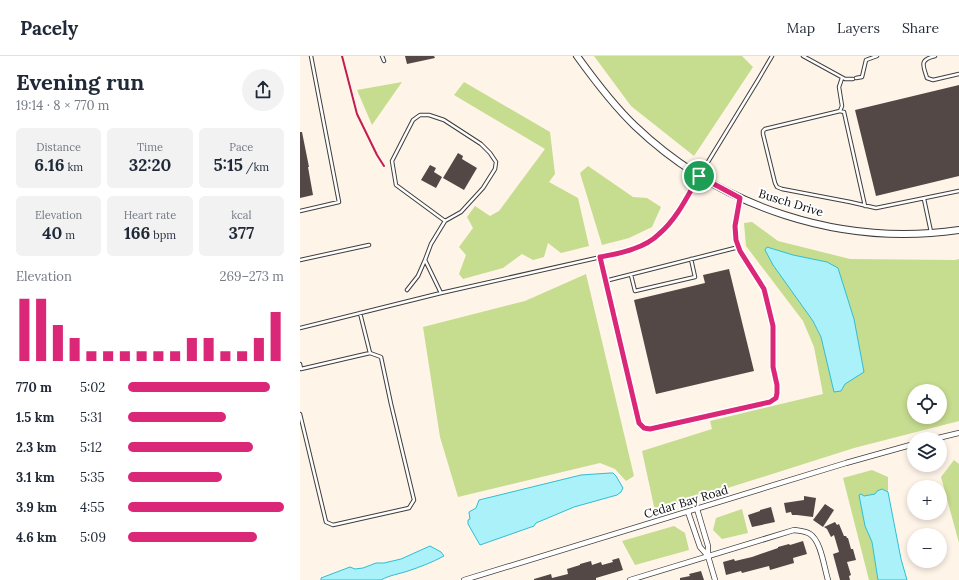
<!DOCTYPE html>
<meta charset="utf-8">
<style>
body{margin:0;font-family:Lora,serif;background:#f2f2f3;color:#1f2937;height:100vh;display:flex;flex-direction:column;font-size:15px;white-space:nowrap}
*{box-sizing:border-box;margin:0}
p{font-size:13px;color:#747a83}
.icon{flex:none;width:22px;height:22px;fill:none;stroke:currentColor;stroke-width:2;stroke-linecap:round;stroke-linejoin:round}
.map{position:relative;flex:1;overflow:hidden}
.details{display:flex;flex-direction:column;background:#fff;width:300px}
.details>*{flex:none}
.fabs{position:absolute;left:607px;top:328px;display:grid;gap:8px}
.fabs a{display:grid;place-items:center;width:40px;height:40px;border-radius:50%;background:#fff;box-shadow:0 2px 6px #0003;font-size:20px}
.pin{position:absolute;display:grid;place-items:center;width:34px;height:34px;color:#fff;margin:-17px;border:2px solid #fff;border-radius:50%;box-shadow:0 1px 4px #0007}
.round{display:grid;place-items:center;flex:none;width:42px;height:42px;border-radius:21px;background:#f2f2f3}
.overview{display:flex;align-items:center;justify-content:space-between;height:68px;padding:0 16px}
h1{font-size:22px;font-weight:700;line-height:30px}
.figures{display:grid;grid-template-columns:repeat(3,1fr);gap:6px;height:68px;padding:4px 16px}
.figures div{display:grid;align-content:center;border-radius:6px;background:#f2f2f3;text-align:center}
.figures b{font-size:17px;font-weight:700}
.figures small{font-size:11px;font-weight:400}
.figures p{font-size:11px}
.chart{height:112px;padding:8px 16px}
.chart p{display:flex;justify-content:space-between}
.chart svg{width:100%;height:72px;margin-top:4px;stroke:#db2777;stroke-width:6}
ul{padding:0 16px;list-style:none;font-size:13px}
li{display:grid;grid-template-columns:64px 48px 1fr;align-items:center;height:30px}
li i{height:10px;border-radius:5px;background:#db2777}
header{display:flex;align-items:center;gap:24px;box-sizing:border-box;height:56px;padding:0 20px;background:#fff;border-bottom:1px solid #e0e1e3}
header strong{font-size:19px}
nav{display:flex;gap:22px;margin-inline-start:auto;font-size:14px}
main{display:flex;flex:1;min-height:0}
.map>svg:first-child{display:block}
.forest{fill:#c6dc8f;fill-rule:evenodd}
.water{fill:#aaf1f9;stroke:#2ebed3}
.building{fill:#544847}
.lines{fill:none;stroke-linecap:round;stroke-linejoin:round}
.service-casing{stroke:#3e3e3e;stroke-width:4.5}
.minor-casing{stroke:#3e3e3e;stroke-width:6}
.tertiary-casing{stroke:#3e3e3e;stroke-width:8}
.service{stroke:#fff;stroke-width:2.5}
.minor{stroke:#fff;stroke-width:4.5}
.tertiary{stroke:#fff;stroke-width:6}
.rail{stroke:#c01d51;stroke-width:2}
.route-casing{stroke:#fff;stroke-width:8}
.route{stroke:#db2777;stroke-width:5}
.labels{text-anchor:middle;stroke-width:4;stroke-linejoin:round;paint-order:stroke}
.street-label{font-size:12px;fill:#0b0b0b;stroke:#fff}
</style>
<header>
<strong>Pacely</strong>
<nav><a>Map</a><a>Layers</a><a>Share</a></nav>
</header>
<main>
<section class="details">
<div class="overview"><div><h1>Evening run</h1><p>19:14 · 8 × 770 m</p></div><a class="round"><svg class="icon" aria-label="share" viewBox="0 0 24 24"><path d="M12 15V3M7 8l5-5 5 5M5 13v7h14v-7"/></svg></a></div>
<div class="figures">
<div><p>Distance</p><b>6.16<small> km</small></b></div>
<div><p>Time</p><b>32:20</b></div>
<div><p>Pace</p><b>5:15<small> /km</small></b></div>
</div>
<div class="figures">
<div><p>Elevation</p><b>40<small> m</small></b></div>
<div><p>Heart rate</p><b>166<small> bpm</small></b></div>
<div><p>kcal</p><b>377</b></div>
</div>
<div class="chart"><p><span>Elevation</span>269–273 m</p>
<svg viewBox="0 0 160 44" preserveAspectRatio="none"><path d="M5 44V6M15 44V6M25 44V22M35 44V30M45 44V38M55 44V38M65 44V38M75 44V38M85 44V38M95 44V38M105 44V30M115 44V30M125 44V38M135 44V38M145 44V30M155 44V14"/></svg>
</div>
<ul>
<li><b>770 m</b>5:02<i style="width:91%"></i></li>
<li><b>1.5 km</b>5:31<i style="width:63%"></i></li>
<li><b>2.3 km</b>5:12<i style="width:80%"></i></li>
<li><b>3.1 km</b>5:35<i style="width:60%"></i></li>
<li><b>3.9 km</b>4:55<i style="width:100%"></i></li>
<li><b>4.6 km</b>5:09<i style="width:83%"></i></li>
</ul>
</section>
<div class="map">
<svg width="659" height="524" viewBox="0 0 659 524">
<rect width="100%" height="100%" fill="#fff4e8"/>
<path class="forest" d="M294 0H442L453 11 394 100 331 50Z
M102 26 72 69 57 34Z
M164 26 250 76 255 118 249 126 278 142 289 190 261 197 248 187 244 201 233 204 222 198 203 212 163 223 159 218 166 199 159 191 173 172 167 161 175 150 190 160 199 155 245 93 154 39Z
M288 110 333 141 347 142 361 151 352 171 329 182 302 189 280 117Z
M452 166 478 185 550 203 655 204 659 203V365L554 392 355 455 342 395 412 373 410 365 523 338 514 291 503 265 446 190 444 167ZM468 191 493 199 527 206 538 213 554 263 545 328 541 335H534L521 281 513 265 473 209ZM614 335H640V361H614Z
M286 218 334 420 326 425 315 413 300 407 158 441 140 381 123 271 225 245Z
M654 404 659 408V487L641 421Z
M572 414 588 421V436L582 433 577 435 575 438 564 440 565 470 572 486 578 524H569L543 422Z
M442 453 448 477 422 483 413 474 416 462Z
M374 470 385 477 389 494 335 509 322 485Z"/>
<path class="water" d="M467 191 493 199 527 206 538 212 554 263 564 316 545 328 541 335 534 336 521 281 513 265 473 209 465 194Z
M310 417H313L316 420 323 432 321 436 317 439 274 451 236 467 234 470 180 489 168 468V464L170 463 169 456 176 452 179 444 281 419Z
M582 433 588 436 601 503 607 524H578L572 486 565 470 559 439 561 438 564 440 575 438 577 435Z
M130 490 141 496 144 500C133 506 120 511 108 515 99 518 90 519 81 524H21V522L50 511 55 513 63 512 76 507H84L101 503Z"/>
<path class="building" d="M105 0H134L135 2 107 8Z
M659 29V120L576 140 555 54Z
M0 76H2L9 111H8L13 139 0 142Z
M158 97 163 100 162 103 177 112 164 134 143 122Z
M130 109 136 112 134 116 142 121 136 132 121 124Z
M429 213 454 315 356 338 334 244 405 227 403 219Z
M504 440 516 442 513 461 497 459H492L491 456 486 457 484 447 504 444Z
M525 448 534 454 523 471 513 464Z
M471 451 475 466 452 471 448 459 460 455V454Z
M535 466 537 469 539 468 544 480H546L547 482H548L551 493H553L556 504 547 506 551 519 549 520 550 524H540L533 498 539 496 534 479 531 481 527 473 524 471Z
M503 485 507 498 493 502 494 507 470 514 469 510 442 517 441 515 426 519 423 506 434 503 435 505 452 501 478 492V491L489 488 490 489Z
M319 502 323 514 296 522V524H234V523L251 518 252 522 268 518 267 513 280 509V508L291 505 292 509 301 506 302 509 313 506 312 504Z
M401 515 404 524H380V522L390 520 389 518Z"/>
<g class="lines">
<g class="service-casing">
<path id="service" d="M82 0 84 5
M503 0 545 23H553
M635 0C619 4 623 9 627 22L633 24 659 18
M556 22 562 21 566 4 577 0
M540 55 542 50 539 31 542 22
M624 143 631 176
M565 150 544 56 540 55 465 73 463 75V78L475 127 477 131 482 133 550 146 576 152 659 135
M0 155 39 146 11 0
M300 201 339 367 344 372 350 373 470 346 475 341 477 337V329L473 311V270L464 233 440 195 436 184 435 170 440 143
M0 204 69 189
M331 219 335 235 395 221 391 203
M305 225 439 191
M107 234 118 220 125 204
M141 237 125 204 131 188 145 165 161 156 183 132 195 113 196 106 190 97 181 88 144 64 129 59H120L113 64 92 105 96 129 145 165
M0 272 141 237 332 194C341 189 352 185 360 178 367 171 372 163 378 155L458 24 472 0
M0 308 1 313 70 297 60 257
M0 358 26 466 33 469 109 452 114 444 91 348 81 301 70 297"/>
</g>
<g class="minor-casing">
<path id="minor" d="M634 383 659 377
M388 456 400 491 408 500V490L397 453
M408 500 415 524
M164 524 546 407 614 388
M330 524 494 474C500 475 505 475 510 478 521 485 524 511 528 524"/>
</g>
<g class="tertiary-casing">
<path id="tertiary" d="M277 0C295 25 313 49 335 70 421 152 541 191 659 174"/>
</g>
<use href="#service" class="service"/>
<use href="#minor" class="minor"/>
<use href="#tertiary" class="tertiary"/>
<path class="rail" d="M42 0 57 58 77 99 84 110"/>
</g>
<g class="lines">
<g class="route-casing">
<path id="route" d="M399 120 440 142 435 170 436 184 440 195 464 233 473 270V311L477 329V337L476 342 470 346 350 373 344 372 339 367 300 201C310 199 323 197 333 193 342 190 352 185 359 178 377 163 388 139 399 120Z"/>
</g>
<use href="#route" class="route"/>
</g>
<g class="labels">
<g class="street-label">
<text transform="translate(491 147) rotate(17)" y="4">Busch Drive</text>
<text transform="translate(386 446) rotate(-17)" y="4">Cedar Bay Road</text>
</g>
</g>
</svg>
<div class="fabs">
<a><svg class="icon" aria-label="locate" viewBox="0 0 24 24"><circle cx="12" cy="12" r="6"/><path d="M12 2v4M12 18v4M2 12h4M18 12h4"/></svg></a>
<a><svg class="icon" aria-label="layers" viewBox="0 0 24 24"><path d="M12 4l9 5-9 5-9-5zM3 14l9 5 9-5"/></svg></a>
<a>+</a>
<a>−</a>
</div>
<div class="pin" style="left:399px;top:120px;background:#1e9e55"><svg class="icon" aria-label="arrive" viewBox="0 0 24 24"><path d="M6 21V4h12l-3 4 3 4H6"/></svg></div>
</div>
</main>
